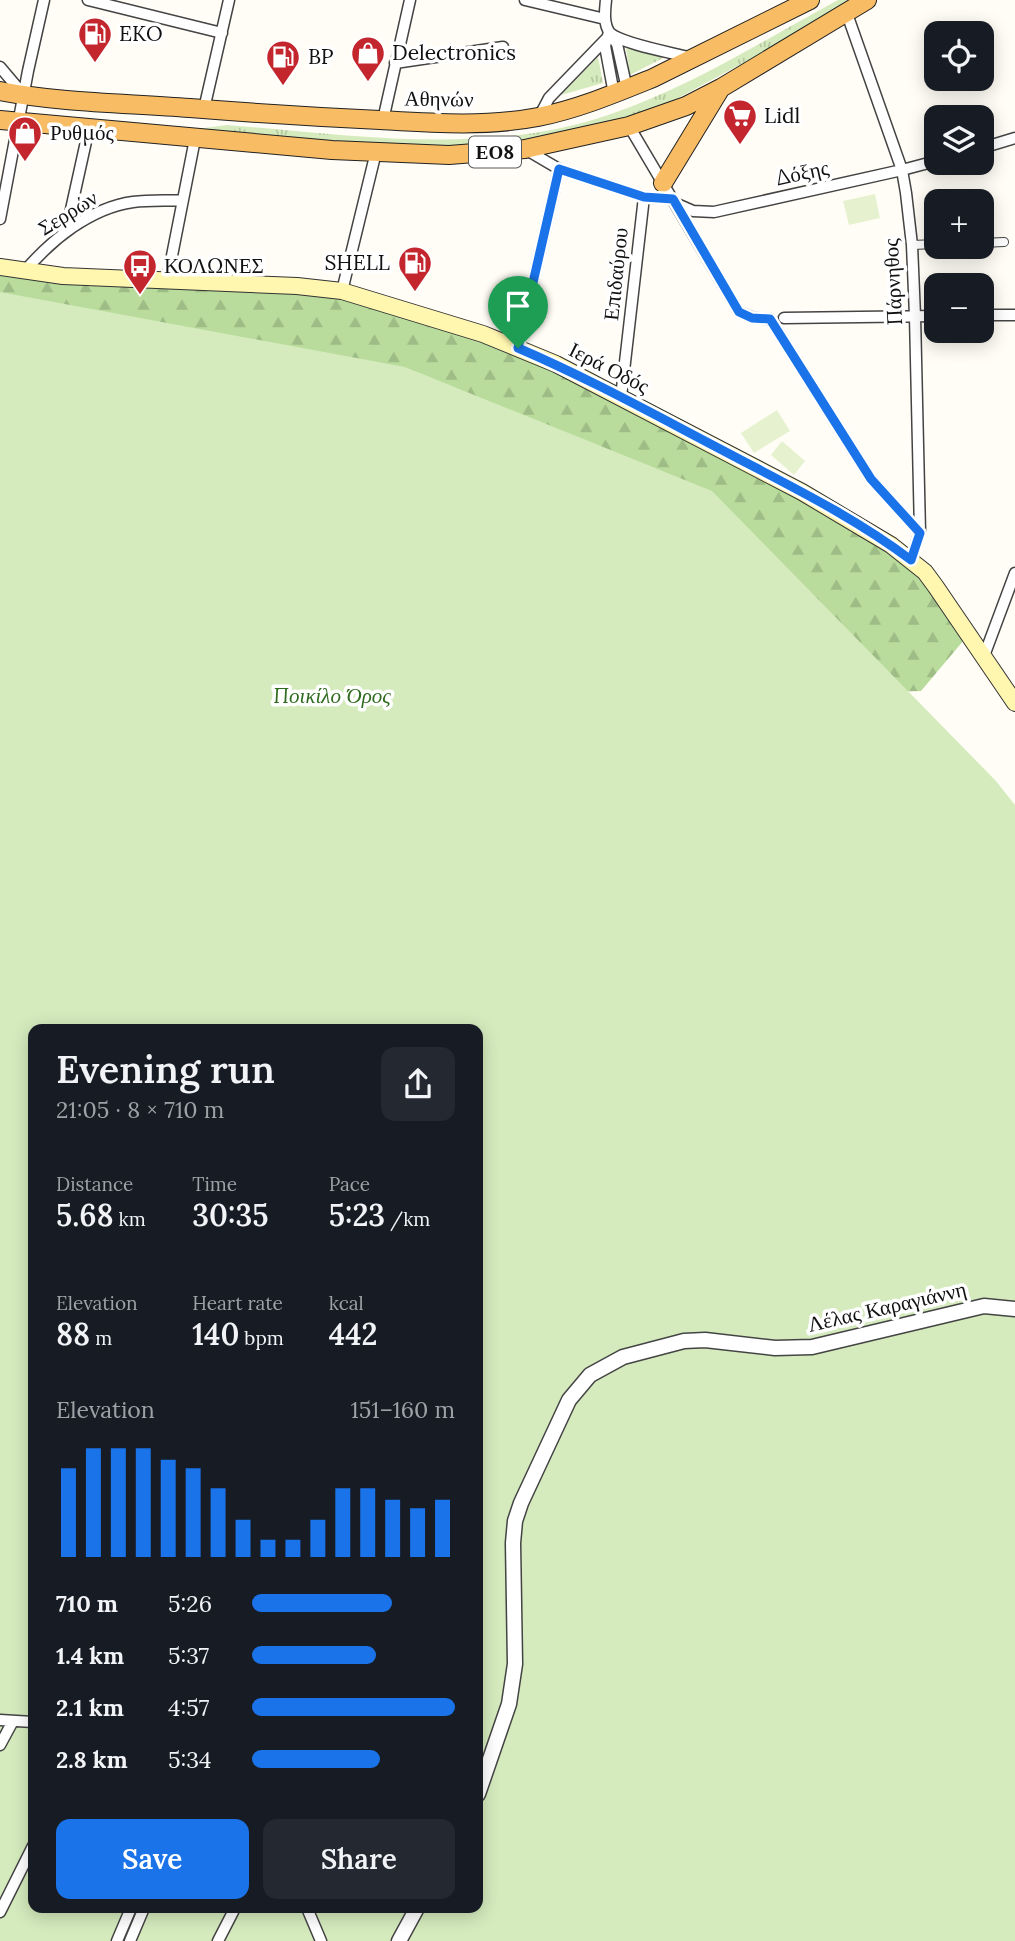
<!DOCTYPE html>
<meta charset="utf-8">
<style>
body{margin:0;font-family:Lora,serif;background:#242831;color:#f1f3f6;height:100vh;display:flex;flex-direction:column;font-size:26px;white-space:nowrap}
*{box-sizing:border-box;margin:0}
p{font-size:23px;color:#9ea1a6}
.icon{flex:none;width:38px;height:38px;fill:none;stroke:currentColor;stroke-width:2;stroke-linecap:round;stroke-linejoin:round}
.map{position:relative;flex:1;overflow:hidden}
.panel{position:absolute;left:28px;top:1024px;width:455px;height:889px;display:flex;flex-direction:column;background:#171b24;border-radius:14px;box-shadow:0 4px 18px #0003}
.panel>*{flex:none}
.fabs{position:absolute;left:924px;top:21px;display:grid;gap:14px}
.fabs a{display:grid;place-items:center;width:70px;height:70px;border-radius:14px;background:#171b24;box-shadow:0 4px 18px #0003;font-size:35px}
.pin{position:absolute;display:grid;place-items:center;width:60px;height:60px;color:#fff;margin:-72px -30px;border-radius:50% 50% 50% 0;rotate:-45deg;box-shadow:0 0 7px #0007}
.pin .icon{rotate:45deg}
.round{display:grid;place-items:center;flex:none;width:74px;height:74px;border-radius:14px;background:#242831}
.headline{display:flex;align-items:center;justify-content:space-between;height:119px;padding:0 28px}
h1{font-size:38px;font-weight:600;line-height:52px}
.stats{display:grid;grid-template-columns:repeat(3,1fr);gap:10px;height:119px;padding:7px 28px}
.stats div{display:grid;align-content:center}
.stats b{font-size:30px;font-weight:600}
.stats small{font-size:19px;font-weight:400}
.stats p{font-size:19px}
.chart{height:196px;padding:14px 28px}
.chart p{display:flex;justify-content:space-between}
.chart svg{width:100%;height:126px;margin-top:7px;stroke:#1a73e8;stroke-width:6}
.cta{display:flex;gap:14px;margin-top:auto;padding:14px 28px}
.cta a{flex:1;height:80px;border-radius:14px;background:#1a73e8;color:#fff;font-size:28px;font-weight:600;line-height:80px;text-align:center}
.cta a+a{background:#242831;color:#f1f3f6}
ul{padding:0 28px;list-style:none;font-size:23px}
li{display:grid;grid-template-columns:112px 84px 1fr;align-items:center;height:52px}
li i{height:18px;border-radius:9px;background:#1a73e8}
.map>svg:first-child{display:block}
.grass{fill:url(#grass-tufts)}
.forest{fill:url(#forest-firs)}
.park{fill:#d5ebbd;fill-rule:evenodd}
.pitch{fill:#e6f2cf}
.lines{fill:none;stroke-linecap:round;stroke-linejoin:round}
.pedestrian-casing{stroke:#444;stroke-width:10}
.minor-casing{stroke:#444;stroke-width:13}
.tertiary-casing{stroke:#444;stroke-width:17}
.secondary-casing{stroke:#333;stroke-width:18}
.trunk-casing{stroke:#222;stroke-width:20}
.pedestrian{stroke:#fff;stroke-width:8}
.minor{stroke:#fff;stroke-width:10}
.tertiary{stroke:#fff;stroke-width:14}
.secondary{stroke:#fff6b0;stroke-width:16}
.trunk{stroke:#f7bc64;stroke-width:18}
.route-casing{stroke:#fff;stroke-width:14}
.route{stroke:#1a73e8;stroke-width:9}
.labels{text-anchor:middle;stroke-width:7;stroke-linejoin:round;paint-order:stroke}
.shield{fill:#fff;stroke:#585858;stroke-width:2}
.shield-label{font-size:19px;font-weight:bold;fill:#111}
.poi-label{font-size:21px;fill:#111;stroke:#fff;text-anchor:start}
.street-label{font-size:21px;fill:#111;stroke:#fff}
.park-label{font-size:21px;font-style:italic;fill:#2f6b1f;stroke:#fff}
</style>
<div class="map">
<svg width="1015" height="1941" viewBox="0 0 1015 1941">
<defs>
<pattern id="grass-tufts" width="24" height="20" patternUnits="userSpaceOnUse" patternTransform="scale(1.75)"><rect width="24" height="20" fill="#d5ebbd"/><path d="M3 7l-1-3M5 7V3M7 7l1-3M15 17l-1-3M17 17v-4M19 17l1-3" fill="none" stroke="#b6c8a1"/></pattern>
<pattern id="forest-firs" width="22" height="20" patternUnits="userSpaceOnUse" patternTransform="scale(1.75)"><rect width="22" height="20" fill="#b9dc9c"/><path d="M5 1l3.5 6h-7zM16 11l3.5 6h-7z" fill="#9ebc85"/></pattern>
</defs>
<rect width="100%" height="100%" fill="#fffdf5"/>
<path class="grass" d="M838 0H860L652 112 580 131 492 146 376 147 197 129 227 125C355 135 487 157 611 114 691 87 764 40 838 0Z
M626 48 667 56 630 75Z
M598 57 603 83 561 95Z"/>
<path class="forest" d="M0 267 297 286 483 334 891 545 969 634 921 691 0 712Z"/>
<path class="park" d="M0 292 405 367 712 491 996 781 1015 805V1941H0ZM33 1029H478V1908H33Z"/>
<path class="pitch" d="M875 194 880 218 849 225 843 201Z
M777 410 790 431 754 453 741 433Z
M782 441 805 461 794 475 771 455Z"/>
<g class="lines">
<g class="pedestrian-casing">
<path id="pedestrian" d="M982 243 1004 242
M912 245 936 244
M871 479 920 532"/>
</g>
<g class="minor-casing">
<path id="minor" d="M88 0 222 33
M525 0 605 19
M606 0C605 10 603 24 610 33 622 44 674 53 692 58
M846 11 902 170 906 193 912 245 915 316 920 532 911 560
M395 63 503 47
M0 67 22 93
M614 94 605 46 609 32 617 44 627 89
M204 109 229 0
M539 117 549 98 606 39
M383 120 410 0
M629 126 739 312 753 318 770 319 871 479
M982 148 1015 138
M525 149 559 169 644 197 673 199
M677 204 693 211 714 212 902 170 936 161
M0 219 28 71 44 0
M66 232 89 128
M24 272C51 240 90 208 133 202 150 200 167 201 183 200
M167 281 195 139
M342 291 376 152
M982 315H1015
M784 318 936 316
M518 348 559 169
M621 397 644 197
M984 656 1015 573
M0 1720 33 1722
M0 1745 13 1721
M307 1908 321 1941
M0 1912 33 1846
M117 1941 131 1908
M130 1941 144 1908
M218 1941 235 1908"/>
</g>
<g class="tertiary-casing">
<path id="tertiary" d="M478 1794 509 1704 515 1664 513 1543 515 1521 521 1503 569 1400 590 1375 623 1357 684 1341 705 1340 775 1348 812 1347 984 1306 1015 1309
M399 1941 417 1908"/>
</g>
<g class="secondary-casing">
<path id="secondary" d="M0 267 63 276 297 286 342 291 483 334 556 364 802 492 891 545 925 572 936 587 1015 703"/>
</g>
<g class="trunk-casing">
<path id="trunk" d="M0 91C62 103 127 103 190 108 253 113 316 117 380 120 432 123 486 127 538 117 578 109 616 93 653 78L810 0
M0 120 332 150 449 155 525 149 629 126 686 106 721 88 867 0
M663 183 719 91"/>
</g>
<use href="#pedestrian" class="pedestrian"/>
<use href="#minor" class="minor"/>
<use href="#tertiary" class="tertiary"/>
<use href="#secondary" class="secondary"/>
<use href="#trunk" class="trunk"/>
</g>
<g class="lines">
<g class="route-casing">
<path id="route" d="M559 169 644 197 673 199 739 312 752 318 770 319 871 479 920 533 911 560C853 516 786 484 722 450 655 415 588 378 518 348Z"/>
</g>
<use href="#route" class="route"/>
</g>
<defs>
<g id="fuel-pin" transform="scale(1.75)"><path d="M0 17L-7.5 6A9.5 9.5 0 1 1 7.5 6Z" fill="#c4262e" stroke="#fff"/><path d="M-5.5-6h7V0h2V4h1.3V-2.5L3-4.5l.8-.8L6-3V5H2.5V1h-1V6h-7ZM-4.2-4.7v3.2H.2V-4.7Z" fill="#fff"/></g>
<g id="shop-pin" transform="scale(1.75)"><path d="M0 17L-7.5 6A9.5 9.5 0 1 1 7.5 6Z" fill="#c4262e" stroke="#fff"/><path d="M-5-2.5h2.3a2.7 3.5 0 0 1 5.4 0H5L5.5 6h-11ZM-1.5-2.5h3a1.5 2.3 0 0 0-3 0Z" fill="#fff"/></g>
<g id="supermarket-pin" transform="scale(1.75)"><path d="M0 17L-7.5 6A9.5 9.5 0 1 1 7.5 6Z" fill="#c4262e" stroke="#fff"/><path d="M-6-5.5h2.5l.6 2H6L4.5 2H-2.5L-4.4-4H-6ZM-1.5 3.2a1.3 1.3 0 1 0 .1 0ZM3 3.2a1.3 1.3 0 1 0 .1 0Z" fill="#fff"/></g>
<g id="bus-pin" transform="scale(1.75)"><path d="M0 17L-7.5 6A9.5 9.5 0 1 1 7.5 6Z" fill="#c4262e" stroke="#fff"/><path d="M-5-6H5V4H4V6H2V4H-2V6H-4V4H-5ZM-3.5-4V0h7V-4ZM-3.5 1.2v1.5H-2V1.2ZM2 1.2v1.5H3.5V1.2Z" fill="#fff"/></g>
</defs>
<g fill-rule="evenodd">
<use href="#fuel-pin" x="95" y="34"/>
<use href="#shop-pin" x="368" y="53"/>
<use href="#fuel-pin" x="283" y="57"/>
<use href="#supermarket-pin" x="740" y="116"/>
<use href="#shop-pin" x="25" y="133"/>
<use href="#fuel-pin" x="415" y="263"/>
<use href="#bus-pin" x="140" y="266"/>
</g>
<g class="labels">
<rect class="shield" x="469" y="136.5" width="52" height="31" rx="5"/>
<g class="shield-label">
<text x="495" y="159">ΕΟ8</text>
</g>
<g class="poi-label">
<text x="119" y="41">EKO</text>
<text x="392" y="60">Delectronics</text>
<text x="308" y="64">BP</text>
<text x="764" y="123">Lidl</text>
<text x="50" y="140">Ρυθμός</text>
<text x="390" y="270" text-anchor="end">SHELL</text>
<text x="164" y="273">ΚΟΛΩΝΕΣ</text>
</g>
<g class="street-label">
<text transform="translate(439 99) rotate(1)" y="7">Αθηνών</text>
<text transform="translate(802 173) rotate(-12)" y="7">Δόξης</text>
<text transform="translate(68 213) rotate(-32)" y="7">Σερρών</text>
<text transform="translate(616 274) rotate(-84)" y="7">Επιδαύρου</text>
<text transform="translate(893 282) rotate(-93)" y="7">Πάρνηθος</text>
<text transform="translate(609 368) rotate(27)" y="7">Ιερά Οδός</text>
<text transform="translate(887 1307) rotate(-13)" y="7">Λέλας Καραγιάννη</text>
</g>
<g class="park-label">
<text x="332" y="703">Ποικίλο Όρος</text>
</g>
</g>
</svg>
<div class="fabs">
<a><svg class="icon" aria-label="locate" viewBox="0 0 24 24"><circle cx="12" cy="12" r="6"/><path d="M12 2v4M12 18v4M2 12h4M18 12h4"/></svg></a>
<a><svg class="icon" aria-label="layers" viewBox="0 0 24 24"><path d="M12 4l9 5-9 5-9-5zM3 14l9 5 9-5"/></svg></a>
<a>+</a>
<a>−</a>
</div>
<div class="pin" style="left:518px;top:348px;background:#1e9e55"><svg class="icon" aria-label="arrive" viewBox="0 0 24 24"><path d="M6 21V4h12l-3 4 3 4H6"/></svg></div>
<section class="panel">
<div class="headline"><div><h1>Evening run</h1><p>21:05 · 8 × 710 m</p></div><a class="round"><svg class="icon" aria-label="share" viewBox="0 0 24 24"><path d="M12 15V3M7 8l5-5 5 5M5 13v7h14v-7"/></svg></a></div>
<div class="stats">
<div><p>Distance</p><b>5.68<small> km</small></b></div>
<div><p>Time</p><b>30:35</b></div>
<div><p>Pace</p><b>5:23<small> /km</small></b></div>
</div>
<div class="stats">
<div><p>Elevation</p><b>88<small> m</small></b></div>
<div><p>Heart rate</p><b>140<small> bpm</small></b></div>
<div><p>kcal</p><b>442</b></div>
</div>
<div class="chart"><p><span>Elevation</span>151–160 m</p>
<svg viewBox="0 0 160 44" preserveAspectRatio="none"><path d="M5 44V13M15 44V6M25 44V6M35 44V6M45 44V10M55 44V13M65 44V20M75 44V31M85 44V38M95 44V38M105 44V31M115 44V20M125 44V20M135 44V24M145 44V27M155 44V24"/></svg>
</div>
<ul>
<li><b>710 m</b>5:26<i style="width:69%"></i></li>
<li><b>1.4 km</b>5:37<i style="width:61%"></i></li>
<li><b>2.1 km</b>4:57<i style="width:100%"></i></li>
<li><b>2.8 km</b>5:34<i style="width:63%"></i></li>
</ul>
<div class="cta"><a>Save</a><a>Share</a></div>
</section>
</div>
